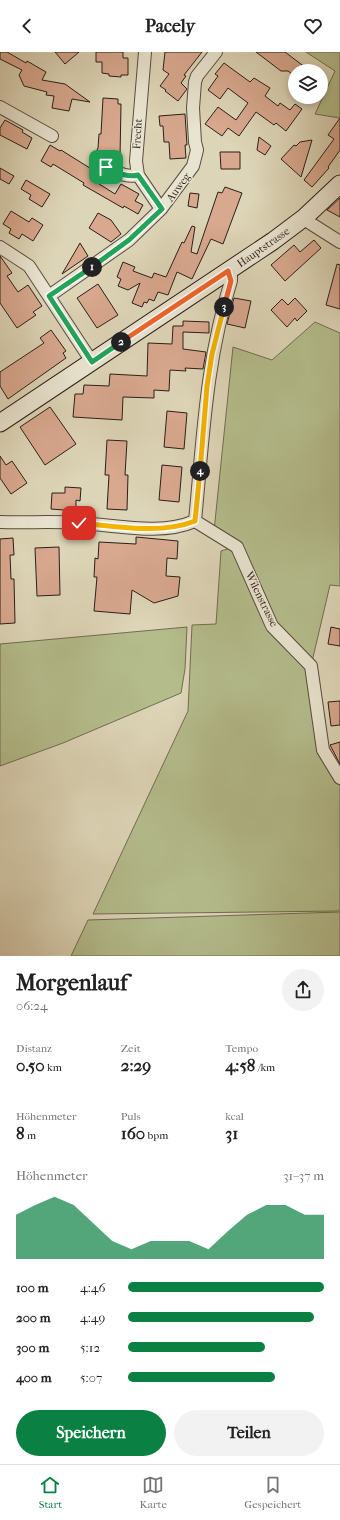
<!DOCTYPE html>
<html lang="de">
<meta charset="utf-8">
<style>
body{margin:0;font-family:"IM FELL French Canon",serif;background:#f2f2f2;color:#222;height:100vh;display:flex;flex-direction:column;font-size:15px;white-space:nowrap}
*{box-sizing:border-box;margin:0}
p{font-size:13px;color:#767676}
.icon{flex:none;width:22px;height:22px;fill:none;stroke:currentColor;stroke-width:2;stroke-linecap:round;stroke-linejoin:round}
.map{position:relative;height:904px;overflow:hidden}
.details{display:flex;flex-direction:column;background:#fff;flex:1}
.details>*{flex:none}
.controls{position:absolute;left:288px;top:12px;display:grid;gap:8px}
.controls a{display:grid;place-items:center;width:40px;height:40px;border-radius:50%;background:#fff;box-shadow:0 2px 6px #0003;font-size:20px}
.pin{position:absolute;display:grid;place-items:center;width:34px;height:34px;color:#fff;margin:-17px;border-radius:8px;box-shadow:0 2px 6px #0006}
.km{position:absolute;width:20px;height:20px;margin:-10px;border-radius:50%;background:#222;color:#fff;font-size:11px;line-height:20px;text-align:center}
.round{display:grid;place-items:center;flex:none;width:42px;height:42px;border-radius:21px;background:#f2f2f2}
.overview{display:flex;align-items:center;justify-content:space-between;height:68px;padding:0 16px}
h1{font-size:22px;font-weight:800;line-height:30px}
.metrics{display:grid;grid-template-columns:repeat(3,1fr);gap:6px;height:68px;padding:4px 16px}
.metrics div{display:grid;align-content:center}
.metrics b{font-size:17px;font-weight:800}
.metrics small{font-size:11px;font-weight:400}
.metrics p{font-size:11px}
.chart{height:112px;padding:8px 16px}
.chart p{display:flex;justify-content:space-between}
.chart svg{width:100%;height:72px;margin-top:4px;fill:#0b8043;opacity:.7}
.button{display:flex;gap:8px;margin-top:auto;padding:8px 16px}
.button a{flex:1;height:46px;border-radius:24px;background:#0b8043;color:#fff;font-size:16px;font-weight:800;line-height:46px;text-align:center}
.button a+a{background:#f2f2f2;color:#222}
ul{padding:0 16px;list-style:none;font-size:13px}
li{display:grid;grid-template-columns:64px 48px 1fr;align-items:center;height:30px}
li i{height:10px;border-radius:5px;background:#0b8043}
header{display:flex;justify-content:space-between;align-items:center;height:52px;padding:0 16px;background:#fff;font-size:18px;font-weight:800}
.menu{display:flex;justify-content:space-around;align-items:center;height:56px;border-top:1px solid #e0e0e0;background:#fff;font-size:11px;color:#767676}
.menu a{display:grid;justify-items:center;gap:2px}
.menu .active{color:#0b8043}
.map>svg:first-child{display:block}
.green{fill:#b4bc8c;stroke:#706d52}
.building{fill:#d8a88f;stroke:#2c1e18}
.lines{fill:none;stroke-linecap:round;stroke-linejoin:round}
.street-casing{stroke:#584c40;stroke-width:14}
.secondary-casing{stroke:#2c1e18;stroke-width:19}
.street{stroke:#e9e4d0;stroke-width:12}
.secondary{stroke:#e9e4d0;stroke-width:17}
.split-1-casing{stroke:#fff;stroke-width:8}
.split-2-casing{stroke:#fff;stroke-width:8}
.split-3-casing{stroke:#fff;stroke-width:8}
.split-4-casing{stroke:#fff;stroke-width:8}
.split-5-casing{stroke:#fff;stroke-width:8}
.split-1{stroke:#22a559;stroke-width:5}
.split-2{stroke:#22a559;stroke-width:5}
.split-3{stroke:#f0652b;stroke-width:5}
.split-4{stroke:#f5b400;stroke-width:5}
.split-5{stroke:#f5b400;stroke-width:5}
.labels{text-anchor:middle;stroke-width:3;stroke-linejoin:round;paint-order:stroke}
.street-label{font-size:11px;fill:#2c1e18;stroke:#e9e4d0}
</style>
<header><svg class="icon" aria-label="back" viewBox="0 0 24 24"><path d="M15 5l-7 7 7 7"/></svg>Pacely<svg class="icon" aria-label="heart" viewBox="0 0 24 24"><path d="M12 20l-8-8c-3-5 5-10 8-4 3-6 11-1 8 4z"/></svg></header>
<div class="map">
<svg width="340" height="904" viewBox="0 0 340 904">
<rect width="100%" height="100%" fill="#ddd5b7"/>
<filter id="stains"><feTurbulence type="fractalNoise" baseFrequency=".005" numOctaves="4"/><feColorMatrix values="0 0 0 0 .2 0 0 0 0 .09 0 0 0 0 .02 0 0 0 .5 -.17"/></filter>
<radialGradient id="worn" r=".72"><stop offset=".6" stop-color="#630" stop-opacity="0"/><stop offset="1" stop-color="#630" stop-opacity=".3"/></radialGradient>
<path class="green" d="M306 0H340V66L315 62 335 19Z
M315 270 340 281V534L330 533 311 614 317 657 335 718 340 714V859L93 862 188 659 192 573 216 572 221 499 237 494 214 479 233 295 272 308Z
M187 575 185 617 181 641 63 691 0 714V592Z
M340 860V904H71L88 868Z"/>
<path class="building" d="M0 0H7L26 11 27 9 46 20 42 28 65 32 90 50 72 47 69 59 52 56 54 44 46 43 47 40 24 34 19 23 22 18 0 7Z
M55 0H79L65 12Z
M96 0H123V6H128V23H121V25L109 24V22L102 21V10H96Z
M165 0H202L184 23 186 24 181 31 187 37 178 49 165 39 166 38 160 34 169 22 163 18Z
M256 0H285L310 19H294L292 22 288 19H281Z
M224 11 250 30 254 26 270 36 265 44 278 54 280 51 290 58 295 52 302 57 286 79 276 71 274 73 256 60 239 84 228 76 222 84 205 72 218 55 236 68 248 51 228 36 220 47 208 38 218 24 215 22Z
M103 46 118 47V52H121L120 105 109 104 107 107 96 100 98 96 99 82H101Z
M185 62 187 93H185L186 106 170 107 169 90H164L163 74H160L159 64Z
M340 66V98L328 115 329 116 312 135 304 128 334 87 328 83Z
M5 68 23 78 22 80 32 86 27 97 0 83V76Z
M259 85 271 94 265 103 257 98Z
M312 88 301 125 281 107 294 93 296 94 300 90Z
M50 93 60 99 61 98 101 123 96 130 115 142 121 132 139 142 135 149 143 153 138 162 124 154 123 156 83 133 84 131 53 112 51 115 41 109Z
M220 100H240V117H221Z
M0 116 14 124 9 132 0 127Z
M26 128 50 142 42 155 29 147 31 143 21 137Z
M225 135 242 141 223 192 211 187 192 227 177 220 168 243 158 240 154 249 149 247 147 251 144 250 142 255 132 251 140 231 128 238 118 234 121 227 117 225 123 210 135 215 133 219 152 226 154 221 166 225 182 190 184 191 192 174 195 175 191 200 197 202 218 140 222 141Z
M190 141 199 142 197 156 188 154Z
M340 146V165L327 158Z
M11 159 29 170 32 166 43 173 33 189 22 182 19 187 9 181 11 177 3 172Z
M98 161 111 168 121 182 111 190 89 176Z
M314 188 321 196 285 229 271 213 294 193 300 200Z
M80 191 88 204 62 222 76 198Z
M0 204 12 221 7 224 18 240 28 233 42 254 33 260 36 263 17 276 0 251Z
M337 212 340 213V257L326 253Z
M98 232 118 263 97 276 77 246Z
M234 246 251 249 245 276 227 272Z
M295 246 307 259 297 269 295 266 287 275 271 258 282 247 288 253Z
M183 269 209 270V281L183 280V297L206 300 203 317 185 316 186 319 170 318 169 339 154 338V346L123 345 122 368 73 365 75 342H83L84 333 109 334 110 322 147 324 148 291 172 292 173 274H183Z
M51 278 66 299 63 301 66 306 8 347 0 334V320L44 291 40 286Z
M50 355 76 392 45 413 20 375Z
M167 359 187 361 184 397 164 395Z
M107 388 127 389 125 423H128L127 458 107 457 109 423H105Z
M0 404 6 413 12 409 27 431 11 442 0 426Z
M162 413 182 415 179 450 159 448Z
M65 435 81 436 80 449 76 448V459L51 457 52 441H65Z
M136 485 178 489 177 507 167 506 166 524 180 525 178 544 154 551 132 538 130 562 94 559 97 525H94L95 506 98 507 99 490 136 492Z
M13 486 14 503H10L11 527H14L15 571 0 572V487Z
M59 495 60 543 37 544 35 496Z
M331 575 340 577V594L328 592Z
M340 649V673L331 674 328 650Z
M340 690V712L330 693Z"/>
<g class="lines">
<g class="street-casing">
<path id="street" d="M145 0 136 109 138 123 161 157
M0 55 52 84
M106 115C117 120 126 126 138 123
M305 165 310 171 340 190
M0 195 29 214 92 310
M49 244 129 188 161 157 193 114 197 98 195 90 193 56 195 30 197 24 216 0
M195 469 237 495 272 574 311 614 323 698 340 726
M0 470C27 471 53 469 80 471 118 473 160 484 195 469 203 387 206 308 231 229V224L228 219"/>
</g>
<g class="secondary-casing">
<path id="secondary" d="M0 371 273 189 305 165 340 132"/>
</g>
<use href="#street" class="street"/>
<use href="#secondary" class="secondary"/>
</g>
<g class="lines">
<g class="split-1-casing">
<path id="split-1" d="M92 215 129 188 162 157 138 123C126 126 117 120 106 115"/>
</g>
<g class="split-2-casing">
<path id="split-2" d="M92 215 49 244 92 310 121 290"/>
</g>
<g class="split-3-casing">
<path id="split-3" d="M121 290 228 219 231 229 224 255"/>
</g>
<g class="split-4-casing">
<path id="split-4" d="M200 419 207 334 212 302 224 255"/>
</g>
<g class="split-5-casing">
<path id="split-5" d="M79 471C116 474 160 483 195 469L200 419"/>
</g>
<use href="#split-1" class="split-1"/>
<use href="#split-2" class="split-2"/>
<use href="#split-3" class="split-3"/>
<use href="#split-4" class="split-4"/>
<use href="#split-5" class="split-5"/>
</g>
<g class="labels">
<g class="street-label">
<text transform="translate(137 82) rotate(-86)" y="4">Frecht</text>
<text transform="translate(178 135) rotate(-54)" y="4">Auweg</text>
<text transform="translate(263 195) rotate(-35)" y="4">Hauptstrasse</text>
<text transform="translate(262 547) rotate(64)" y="4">Wilenstrasse</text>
</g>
</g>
<rect width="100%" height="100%" filter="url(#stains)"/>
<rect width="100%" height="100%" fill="url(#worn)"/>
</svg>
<div class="controls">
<a><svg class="icon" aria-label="layers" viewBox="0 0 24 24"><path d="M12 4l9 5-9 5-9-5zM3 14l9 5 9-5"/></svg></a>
</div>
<div class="pin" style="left:106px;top:115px;background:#1e9e55"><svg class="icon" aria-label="arrive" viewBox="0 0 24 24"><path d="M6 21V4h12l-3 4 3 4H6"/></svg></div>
<div class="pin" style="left:79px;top:471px;background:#d93025"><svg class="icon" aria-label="check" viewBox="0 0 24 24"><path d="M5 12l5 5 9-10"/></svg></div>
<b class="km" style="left:92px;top:215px">1</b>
<b class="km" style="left:121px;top:290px">2</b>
<b class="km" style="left:224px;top:255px">3</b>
<b class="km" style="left:200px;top:419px">4</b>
</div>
<section class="details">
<div class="overview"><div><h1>Morgenlauf</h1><p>06:24</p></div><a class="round"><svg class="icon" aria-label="share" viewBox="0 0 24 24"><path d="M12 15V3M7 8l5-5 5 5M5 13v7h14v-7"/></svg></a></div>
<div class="metrics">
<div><p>Distanz</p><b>0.50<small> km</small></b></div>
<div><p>Zeit</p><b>2:29</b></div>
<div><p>Tempo</p><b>4:58<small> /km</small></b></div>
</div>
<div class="metrics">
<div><p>Höhenmeter</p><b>8<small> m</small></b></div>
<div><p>Puls</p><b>160<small> bpm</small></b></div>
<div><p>kcal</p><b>31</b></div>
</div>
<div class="chart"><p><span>Höhenmeter</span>31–37 m</p>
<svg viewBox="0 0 160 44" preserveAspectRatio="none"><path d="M0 44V17L10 11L20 6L30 11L40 22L50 33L60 38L70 33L80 33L90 33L100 38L110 27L120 17L130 11L140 11L150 17L160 17V44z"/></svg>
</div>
<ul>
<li><b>100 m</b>4:46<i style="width:100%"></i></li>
<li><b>200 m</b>4:49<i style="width:95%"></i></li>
<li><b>300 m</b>5:12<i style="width:70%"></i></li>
<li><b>400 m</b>5:07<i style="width:75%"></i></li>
</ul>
<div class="button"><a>Speichern</a><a>Teilen</a></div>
</section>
<nav class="menu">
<a class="active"><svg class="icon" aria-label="home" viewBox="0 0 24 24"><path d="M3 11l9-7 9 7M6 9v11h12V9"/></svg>Start</a>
<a><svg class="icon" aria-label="map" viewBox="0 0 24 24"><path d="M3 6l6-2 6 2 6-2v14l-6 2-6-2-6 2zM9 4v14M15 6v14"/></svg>Karte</a>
<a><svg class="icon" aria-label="saved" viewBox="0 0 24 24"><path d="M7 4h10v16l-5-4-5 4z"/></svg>Gespeichert</a>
</nav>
